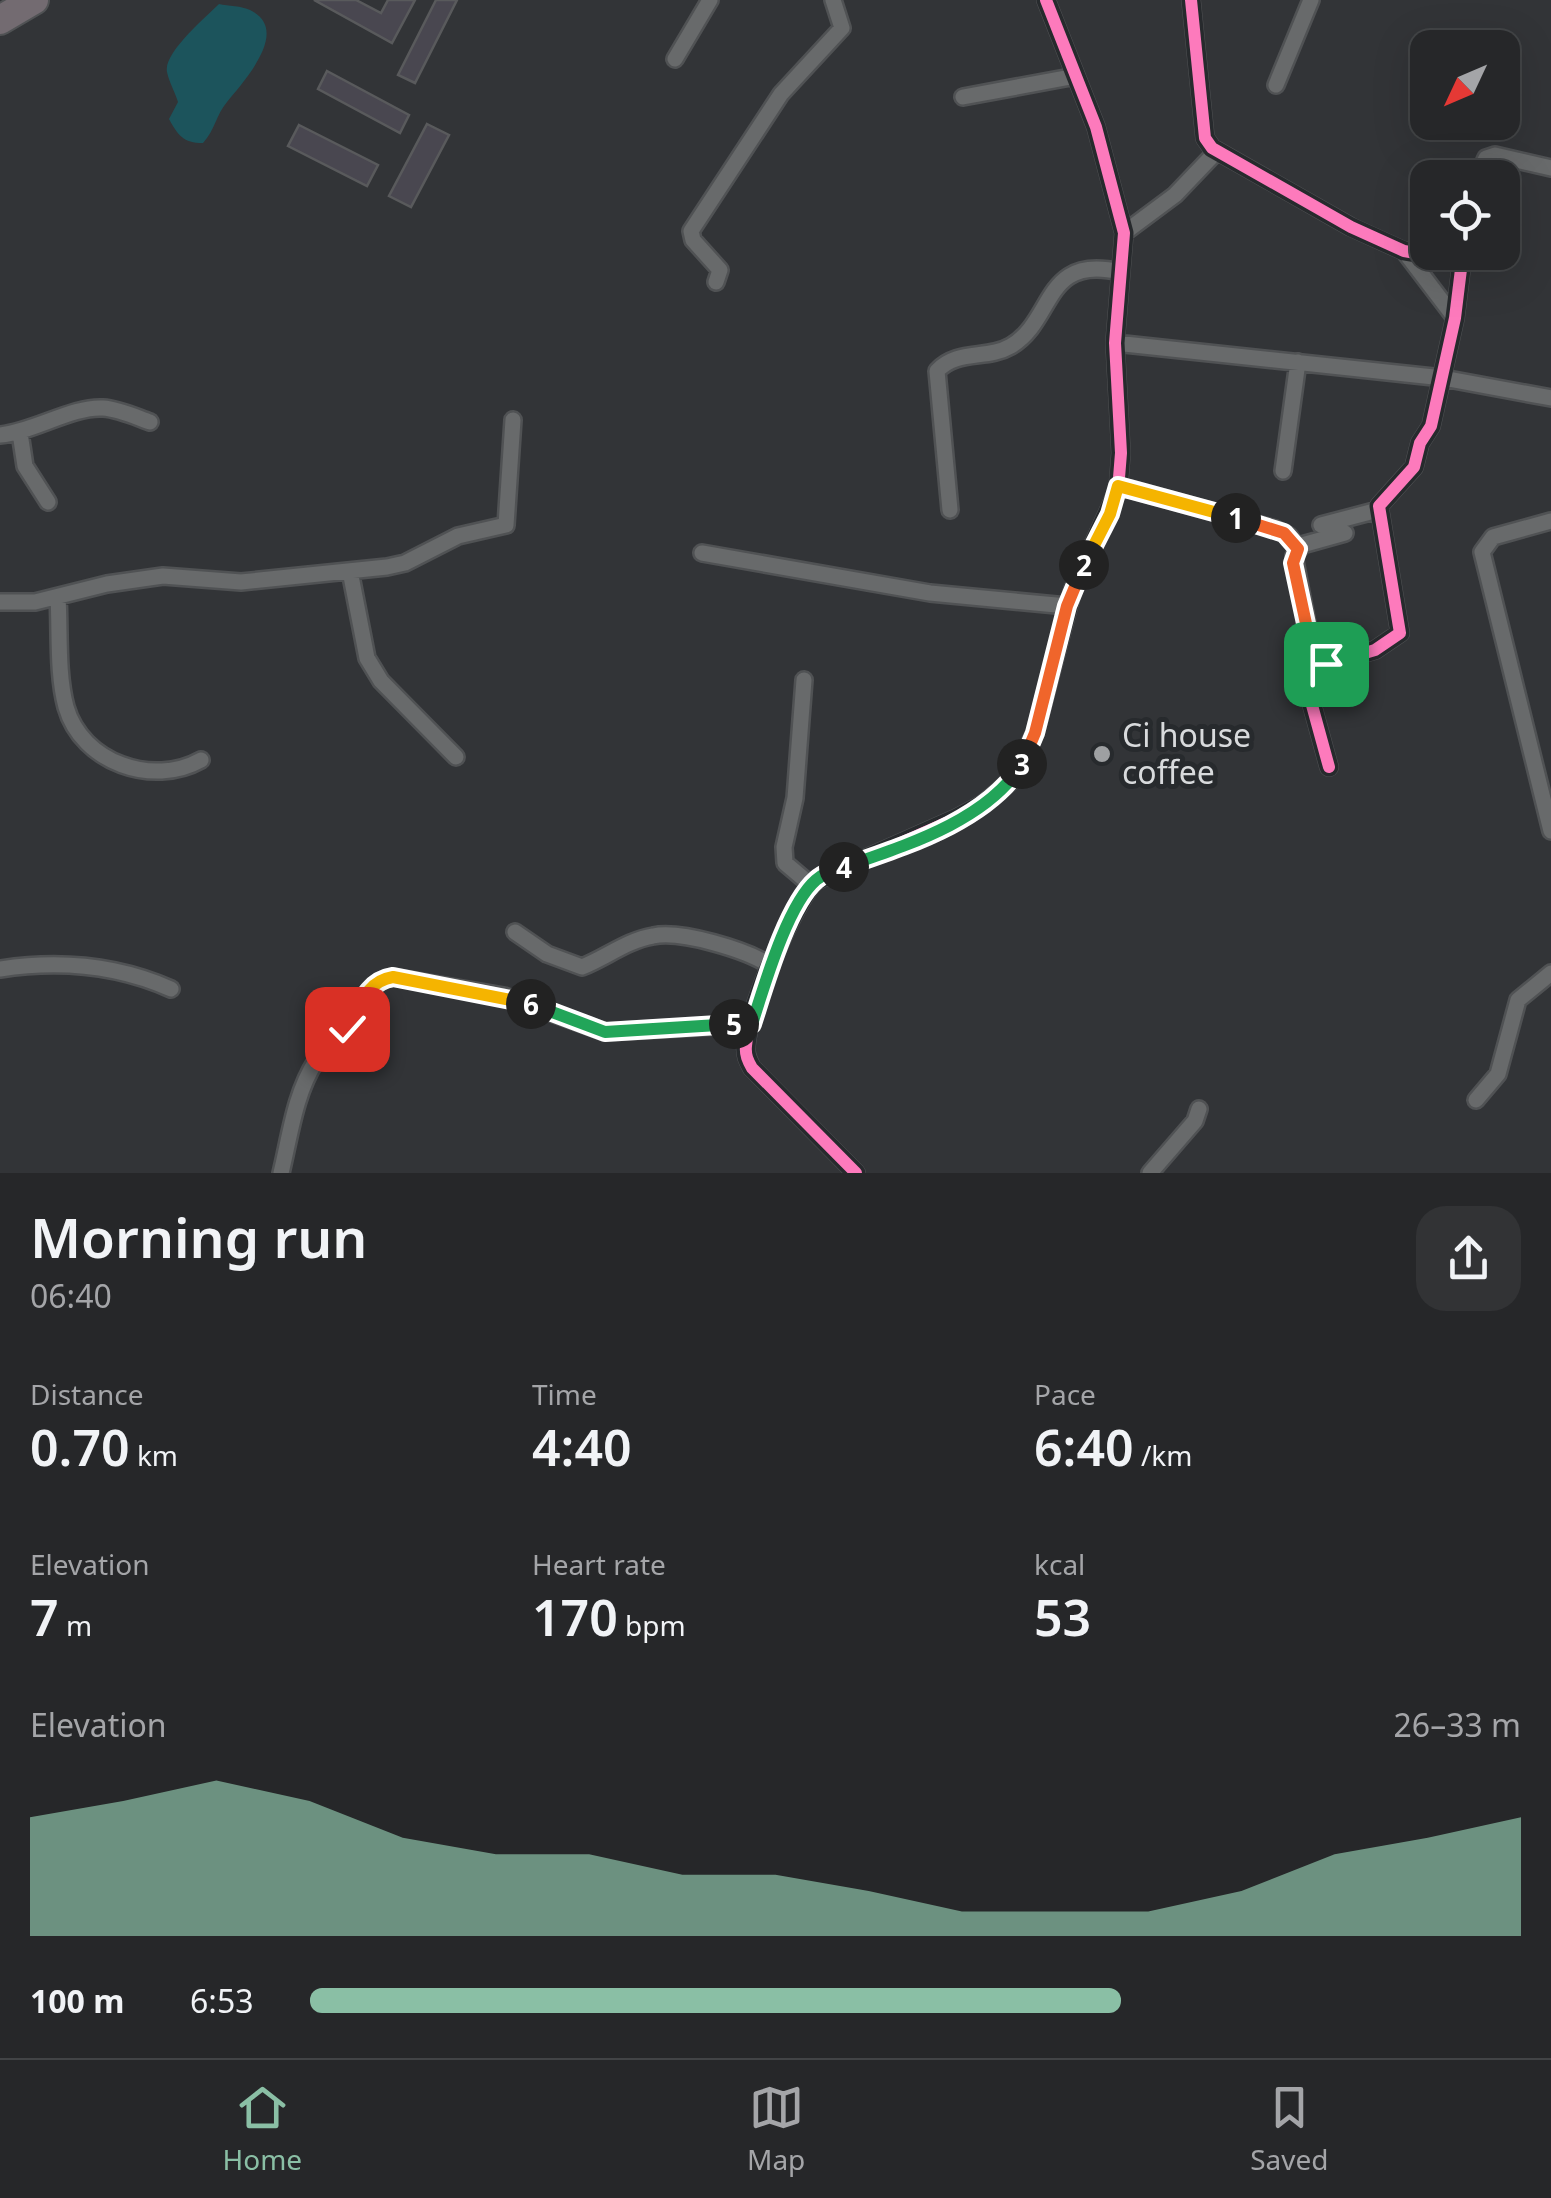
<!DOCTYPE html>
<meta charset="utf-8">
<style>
body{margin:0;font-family:"Noto Sans",sans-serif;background:#323335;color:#f1f3f6;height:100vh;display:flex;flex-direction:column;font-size:38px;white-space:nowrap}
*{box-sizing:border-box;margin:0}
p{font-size:32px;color:#a4a5a8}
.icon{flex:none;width:55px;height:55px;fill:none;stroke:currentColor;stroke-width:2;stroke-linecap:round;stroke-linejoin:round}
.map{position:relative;height:1173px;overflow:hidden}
.panel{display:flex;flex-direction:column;background:#262729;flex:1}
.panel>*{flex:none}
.needle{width:65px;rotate:226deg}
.tools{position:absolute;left:1410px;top:30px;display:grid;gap:20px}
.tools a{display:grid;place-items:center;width:110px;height:110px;border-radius:20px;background:#262729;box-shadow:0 10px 40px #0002,0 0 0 2px #424446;font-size:50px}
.pin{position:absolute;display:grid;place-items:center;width:85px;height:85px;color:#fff;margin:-42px;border-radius:20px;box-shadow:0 5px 15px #0006}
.km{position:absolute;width:50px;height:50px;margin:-25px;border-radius:50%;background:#222;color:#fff;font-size:28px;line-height:50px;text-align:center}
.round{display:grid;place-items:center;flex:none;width:105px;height:105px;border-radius:30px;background:#323335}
.overview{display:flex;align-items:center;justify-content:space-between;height:170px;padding:0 30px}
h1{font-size:55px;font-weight:600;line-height:75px}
.metrics{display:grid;grid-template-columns:repeat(3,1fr);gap:15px;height:170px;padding:10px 30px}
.metrics div{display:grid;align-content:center}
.metrics b{font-size:50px;font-weight:600}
.metrics small{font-size:28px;font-weight:400}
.metrics p{font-size:28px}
.chart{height:280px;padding:20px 30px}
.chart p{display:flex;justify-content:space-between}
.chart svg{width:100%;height:180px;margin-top:10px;fill:#8abfa5;opacity:.7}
ul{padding:0 30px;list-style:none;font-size:32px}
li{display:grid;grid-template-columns:160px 120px 1fr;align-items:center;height:75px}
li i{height:25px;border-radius:12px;background:#8abfa5}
.menu{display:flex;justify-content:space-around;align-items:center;height:140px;border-top:2px solid #424446;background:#262729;font-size:28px;color:#a4a5a8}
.menu a{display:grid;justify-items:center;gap:5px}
.menu .on{color:#8abfa5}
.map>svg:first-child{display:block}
.water{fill:#1c545c}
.building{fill:#494750;stroke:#595a5c;stroke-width:2.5}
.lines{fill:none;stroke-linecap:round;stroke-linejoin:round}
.street-casing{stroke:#505254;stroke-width:20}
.highway-casing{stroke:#505254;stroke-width:32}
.street{stroke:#686a6b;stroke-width:15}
.highway{stroke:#736b71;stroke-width:28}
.cycleway-casing{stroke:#272a2d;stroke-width:19}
.cycleway{stroke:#fd7abc;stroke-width:12}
.split-1-casing{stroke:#fff;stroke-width:20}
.split-2-casing{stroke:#fff;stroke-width:20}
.split-3-casing{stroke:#fff;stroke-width:20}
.split-4-casing{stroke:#fff;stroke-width:20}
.split-5-casing{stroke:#fff;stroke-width:20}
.split-6-casing{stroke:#fff;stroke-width:20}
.split-7-casing{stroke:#fff;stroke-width:20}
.split-1{stroke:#f0652b;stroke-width:12}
.split-2{stroke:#f5b400;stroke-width:12}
.split-3{stroke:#f0652b;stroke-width:12}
.split-4{stroke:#22a559;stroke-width:12}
.split-5{stroke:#22a559;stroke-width:12}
.split-6{stroke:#22a559;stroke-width:12}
.split-7{stroke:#f5b400;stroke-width:12}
.poi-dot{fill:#9ea0a2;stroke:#272a2d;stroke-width:4}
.labels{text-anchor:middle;stroke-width:10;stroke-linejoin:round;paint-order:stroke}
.poi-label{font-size:32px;fill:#d8dadc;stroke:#272a2d;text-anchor:start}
</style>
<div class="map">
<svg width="1551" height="1173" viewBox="0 0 1551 1173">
<rect width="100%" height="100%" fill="#323437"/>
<path class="water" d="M219 4C228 6 242 6 250 10 292 30 243 82 227 102 216 115 215 130 203 143 183 143 178 135 169 119L178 102C175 92 169 82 167 72 163 53 206 17 219 4Z"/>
<path class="building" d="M314 0H356L381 13 388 0H415L392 43Z
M436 0H457L415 83 398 75Z
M327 71 409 115 400 133 318 89Z
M427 124 449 135 411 207 389 196Z
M299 125 378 165 367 186 288 146Z"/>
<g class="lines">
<g class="street-casing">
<path id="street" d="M1191 0 1205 138 1212 148 1351 227 1404 251 1462 261 1455 318 1431 426 1420 443 1414 467 1379 506 1400 633 1375 650 1321 666 1307 687 1329 767
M675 59 710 0
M1276 85 1311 0
M963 97 1076 76
M1477 178 1486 158 1495 155 1551 168
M1124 233 1175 195 1217 151
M1404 251 1455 318
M716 282 720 270 693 240 691 231 781 94 842 28 833 0
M1115 343 1443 378 1551 398
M20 433 25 466 48 502
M0 435C33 432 73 406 103 408 119 409 136 417 150 422
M1283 471 1298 362
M1119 486 1275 529 1289 536 1298 549
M950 510 937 371C957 349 987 360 1011 346 1055 320 1043 254 1120 272
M1551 521 1493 537 1482 552 1551 831
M1321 525 1378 510
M702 553 930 593 1067 606
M350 571 367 658 381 681 456 757
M58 597C60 631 57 674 66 707 82 763 153 787 201 760
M0 602H35L107 584 163 576 241 582 387 567 405 563 458 536 506 525 513 420
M1316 670 1294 556 1302 545 1345 533
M804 680 795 798 784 847 785 863 811 885
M515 932 547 954 582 967C605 958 628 940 653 936 681 930 747 950 771 966
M0 969C59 960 117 965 171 989
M1476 1100 1498 1074 1518 1000 1551 973
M281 1173C290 1136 295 1093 316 1061 325 1048 340 1040 349 1027 362 1007 365 981 393 977L504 996 605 1032 752 1024
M856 1173 752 1068C748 1061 745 1055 746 1046 748 1011 792 906 815 881L955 819 983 804 1010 782 1035 733 1073 589 1118 490 1121 453 1115 343 1124 233 1096 127 1046 0
M1150 1173 1195 1121 1199 1109"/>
</g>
<g class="highway-casing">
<path id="highway" d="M0 20 34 0"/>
</g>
<use href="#street" class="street"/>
<use href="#highway" class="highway"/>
<g class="cycleway-casing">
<path id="cycleway" d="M1191 0 1205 138 1212 148 1351 227 1404 251 1462 261 1455 318 1431 426 1420 443 1414 467 1379 506 1400 633 1375 650 1321 666 1307 687 1329 767
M856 1173 752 1068C748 1061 745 1055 746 1046 748 1011 792 906 815 881L955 819 983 804 1010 782 1035 733 1073 589 1118 490 1121 453 1115 343 1124 233 1096 127 1046 0"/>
</g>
<use href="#cycleway" class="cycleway"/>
</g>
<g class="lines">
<g class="split-1-casing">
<path id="split-1" d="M1236 518 1284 533 1298 549 1293 563 1316 670 1326 664"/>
</g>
<g class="split-2-casing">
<path id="split-2" d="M1084 565 1110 514 1118 486 1236 518"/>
</g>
<g class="split-3-casing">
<path id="split-3" d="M1022 764 1035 733 1067 606 1084 565"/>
</g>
<g class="split-4-casing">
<path id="split-4" d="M844 867C904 846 987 821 1022 764"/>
</g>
<g class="split-5-casing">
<path id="split-5" d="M734 1024H752C764 987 787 905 816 880 824 873 834 870 844 867"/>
</g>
<g class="split-6-casing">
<path id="split-6" d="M531 1004 605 1032 734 1024"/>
</g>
<g class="split-7-casing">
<path id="split-7" d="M347 1029C359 1008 366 981 393 977L531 1004"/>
</g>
<use href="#split-1" class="split-1"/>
<use href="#split-2" class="split-2"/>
<use href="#split-3" class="split-3"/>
<use href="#split-4" class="split-4"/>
<use href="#split-5" class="split-5"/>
<use href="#split-6" class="split-6"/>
<use href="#split-7" class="split-7"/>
</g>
<circle class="poi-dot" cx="1102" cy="754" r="10"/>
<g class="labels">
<g class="poi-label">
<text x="1122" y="747">Ci house<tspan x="1122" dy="37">coffee</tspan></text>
</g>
</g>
</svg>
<div class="tools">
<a><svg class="needle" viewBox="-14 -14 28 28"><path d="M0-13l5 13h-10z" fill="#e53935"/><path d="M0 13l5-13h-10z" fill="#a4a5a8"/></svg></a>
<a><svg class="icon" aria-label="locate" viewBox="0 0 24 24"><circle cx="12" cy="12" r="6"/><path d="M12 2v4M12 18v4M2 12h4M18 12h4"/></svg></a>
</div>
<div class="pin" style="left:1326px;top:664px;background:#1e9e55"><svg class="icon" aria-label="arrive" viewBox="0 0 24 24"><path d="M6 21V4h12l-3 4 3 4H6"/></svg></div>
<div class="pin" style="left:347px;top:1029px;background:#d93025"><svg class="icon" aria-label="check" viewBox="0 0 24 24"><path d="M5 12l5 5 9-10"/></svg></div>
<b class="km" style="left:1236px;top:518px">1</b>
<b class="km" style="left:1084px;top:565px">2</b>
<b class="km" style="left:1022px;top:764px">3</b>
<b class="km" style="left:844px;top:867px">4</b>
<b class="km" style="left:734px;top:1024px">5</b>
<b class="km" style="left:531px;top:1004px">6</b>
</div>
<section class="panel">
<div class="overview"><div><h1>Morning run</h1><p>06:40</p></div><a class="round"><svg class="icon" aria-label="share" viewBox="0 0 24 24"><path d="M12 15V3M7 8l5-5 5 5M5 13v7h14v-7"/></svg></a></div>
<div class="metrics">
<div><p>Distance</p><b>0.70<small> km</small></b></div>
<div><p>Time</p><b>4:40</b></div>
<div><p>Pace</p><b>6:40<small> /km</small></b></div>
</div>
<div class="metrics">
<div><p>Elevation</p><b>7<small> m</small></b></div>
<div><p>Heart rate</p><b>170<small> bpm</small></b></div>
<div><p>kcal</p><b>53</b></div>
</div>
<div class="chart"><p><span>Elevation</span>26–33 m</p>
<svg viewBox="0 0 160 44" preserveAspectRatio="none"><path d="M0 44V15L10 11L20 6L30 11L40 20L50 24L60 24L70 29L80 29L90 33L100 38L110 38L120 38L130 33L140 24L150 20L160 15V44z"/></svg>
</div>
<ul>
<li><b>100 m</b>6:53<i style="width:67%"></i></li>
</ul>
</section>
<nav class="menu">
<a class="on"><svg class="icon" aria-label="home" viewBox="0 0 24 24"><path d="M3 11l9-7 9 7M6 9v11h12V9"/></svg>Home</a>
<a><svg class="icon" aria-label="map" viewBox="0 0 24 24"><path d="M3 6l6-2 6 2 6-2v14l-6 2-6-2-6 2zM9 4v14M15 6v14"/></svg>Map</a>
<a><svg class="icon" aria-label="saved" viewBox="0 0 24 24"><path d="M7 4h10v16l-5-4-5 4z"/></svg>Saved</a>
</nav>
